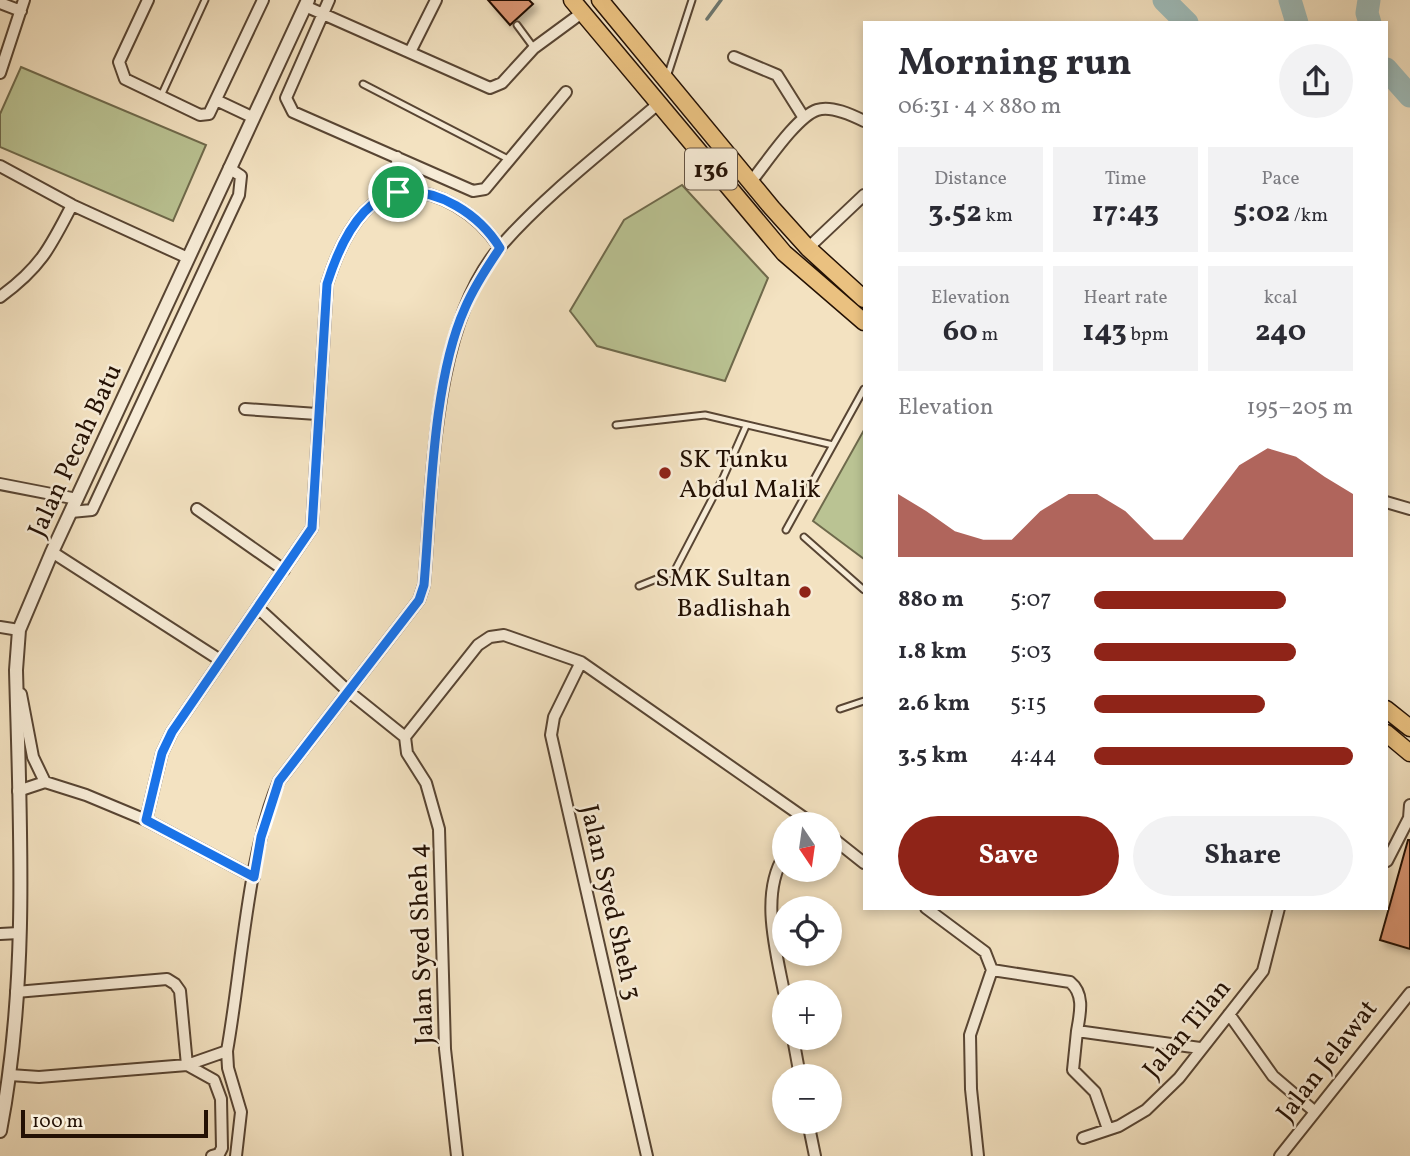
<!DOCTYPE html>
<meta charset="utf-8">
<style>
body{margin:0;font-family:Vollkorn,serif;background:#f2f2f3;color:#2b2b33;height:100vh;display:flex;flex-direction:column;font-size:26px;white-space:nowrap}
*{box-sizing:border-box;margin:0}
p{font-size:23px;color:#7c7c81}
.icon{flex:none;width:38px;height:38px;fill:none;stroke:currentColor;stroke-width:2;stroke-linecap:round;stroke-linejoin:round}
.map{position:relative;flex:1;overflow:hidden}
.panel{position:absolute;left:863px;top:21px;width:525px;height:889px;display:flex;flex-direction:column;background:#fff;border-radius:0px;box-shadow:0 4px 10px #0003}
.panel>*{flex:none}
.needle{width:46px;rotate:167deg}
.controls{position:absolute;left:772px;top:812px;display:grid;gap:14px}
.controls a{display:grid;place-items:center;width:70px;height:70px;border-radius:50%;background:#fff;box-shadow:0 4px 10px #0003;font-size:35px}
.scale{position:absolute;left:21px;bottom:18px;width:187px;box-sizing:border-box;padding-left:7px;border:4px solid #241104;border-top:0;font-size:19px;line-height:24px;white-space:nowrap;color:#241104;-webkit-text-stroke:5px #f7ecd7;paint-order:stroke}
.pin{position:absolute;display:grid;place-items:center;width:60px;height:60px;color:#fff;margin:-30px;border:4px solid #fff;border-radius:50%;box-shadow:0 2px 7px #0007}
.round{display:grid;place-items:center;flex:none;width:74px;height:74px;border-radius:37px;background:#f2f2f3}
.head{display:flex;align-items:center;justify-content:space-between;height:119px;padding:0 35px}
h1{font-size:38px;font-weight:700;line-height:52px}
.figures{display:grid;grid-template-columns:repeat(3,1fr);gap:10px;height:119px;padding:7px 35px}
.figures div{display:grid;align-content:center;border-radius:0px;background:#f2f2f3;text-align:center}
.figures b{font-size:30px;font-weight:700}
.figures small{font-size:19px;font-weight:400}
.figures p{font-size:19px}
.chart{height:196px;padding:14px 35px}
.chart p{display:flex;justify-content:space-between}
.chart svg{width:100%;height:126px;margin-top:7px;fill:#8f2418;opacity:.7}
.cta{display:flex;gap:14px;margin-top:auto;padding:14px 35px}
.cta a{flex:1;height:80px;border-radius:42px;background:#8f2418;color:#fff;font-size:28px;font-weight:700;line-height:80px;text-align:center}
.cta a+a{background:#f2f2f3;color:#2b2b33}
ul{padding:0 35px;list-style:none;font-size:23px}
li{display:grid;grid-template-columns:112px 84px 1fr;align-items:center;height:52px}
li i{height:18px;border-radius:9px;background:#8f2418}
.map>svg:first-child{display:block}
.green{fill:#bac393;stroke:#6f6a4c;stroke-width:2}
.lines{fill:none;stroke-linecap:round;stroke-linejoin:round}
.stream{stroke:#6d7871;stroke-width:3.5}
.river{stroke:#9ebcba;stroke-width:23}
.building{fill:#d8936f;stroke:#241104;stroke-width:2;filter:url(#shadow)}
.service-casing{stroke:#584533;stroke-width:9}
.minor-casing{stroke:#584533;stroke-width:14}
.tertiary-casing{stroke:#584533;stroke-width:16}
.primary-casing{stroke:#241104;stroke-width:19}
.service{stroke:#f7ecd7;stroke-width:5}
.minor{stroke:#f7ecd7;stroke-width:10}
.tertiary{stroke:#f7ecd7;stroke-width:12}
.primary{stroke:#eac180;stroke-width:16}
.route-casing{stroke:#fff;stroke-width:14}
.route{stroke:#1a73e8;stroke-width:9}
.poi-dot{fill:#8f2418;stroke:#f7ecd7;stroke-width:2.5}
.labels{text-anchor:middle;stroke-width:5;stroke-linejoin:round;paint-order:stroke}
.shield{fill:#f7ecd7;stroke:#635343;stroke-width:2}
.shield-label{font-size:24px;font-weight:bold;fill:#241104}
.street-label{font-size:26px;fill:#241104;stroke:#f7ecd7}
.poi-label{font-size:26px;fill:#241104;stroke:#f7ecd7;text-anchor:start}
</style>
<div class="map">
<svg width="1410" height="1156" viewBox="0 0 1410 1156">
<defs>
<filter id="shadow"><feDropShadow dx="5" dy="5" stdDeviation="3.5" flood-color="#0004"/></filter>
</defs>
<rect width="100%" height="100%" fill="#f3e2c1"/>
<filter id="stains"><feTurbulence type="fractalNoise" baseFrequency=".00286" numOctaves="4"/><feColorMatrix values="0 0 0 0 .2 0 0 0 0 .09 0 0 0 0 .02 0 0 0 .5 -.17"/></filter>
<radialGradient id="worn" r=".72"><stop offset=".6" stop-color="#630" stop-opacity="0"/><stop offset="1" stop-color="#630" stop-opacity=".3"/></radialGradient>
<path class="green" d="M21 67 206 145 173 221 0 147V114Z
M682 185 768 278 725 381 597 346 570 311 624 220Z
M864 430V559L813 521Z"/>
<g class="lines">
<path class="stream" d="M707 19 721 0"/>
<path class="river" d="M1164 0 1187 23
M1290 0 1297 23
M1369 0 1367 13 1370 23
M1386 69 1410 96"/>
</g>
<path class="building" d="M488 0H529L533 4 510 25Z
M1408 840H1410V949L1380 940Z"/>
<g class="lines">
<g class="service-casing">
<path id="service" d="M517 25 534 48
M667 77 692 0
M363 84 508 159
M161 96 205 0
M616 425 705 415 833 445
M786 530 864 389
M804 537 864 590
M639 586 674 572 723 478 746 426
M840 709 864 701"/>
</g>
<g class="minor-casing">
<path id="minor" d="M148 0 119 62 125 79 200 115 209 114 263 0
M329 0 286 98 293 112 473 191 485 189 566 92
M0 3 21 11
M305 6 490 88 502 83 534 48 583 12
M410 52 436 0
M734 57 777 75 804 118
M0 73 24 0
M216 100 252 117
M397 157 398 192C438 188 478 214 500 248
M0 166 72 205 188 258
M750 183C765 165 796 117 817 110 831 105 852 115 864 121
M808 248 864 195
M0 297C40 268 50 248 72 205
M245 409 317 414
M0 484 77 499
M1386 502 1410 509
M197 509 284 570
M71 512 92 510 239 195 241 176 229 168
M52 552 220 660
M258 608 349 692 405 737
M0 627 19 630
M581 662 554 717 551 735 647 1156
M21 694 33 757 45 782
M405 737 478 645 490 637 504 635 581 662 813 824
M405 737 407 753 426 783 439 829 445 1049 457 1156
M18 791 45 782 86 795 146 820 254 877
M146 820 162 753 172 732 312 528 327 284C338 249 359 200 398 192
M830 836 864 863
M784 856C760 894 776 951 784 992
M1387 861 1409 818 1410 805
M926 908 985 952 992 970 970 1035 971 1089 978 1156
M0 934 19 933
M992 970 1070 982C1085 994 1080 1014 1077 1031L1200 1048
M16 992 167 979 175 984 180 991 187 1065 214 1080 221 1099 222 1148 219 1154 212 1156
M1229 1014 1273 1076 1314 1111
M1077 1031 1073 1070 1095 1092 1108 1129
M793 1038 800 1076
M10 1075 39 1077 187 1065 227 1051
M808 1122 815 1156
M1083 1138 1119 1126 1146 1110 1179 1078 1263 971 1279 908
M236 1156 241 1112 228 1068 227 1051C242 967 247 857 279 781L419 600 424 585C433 483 431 328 500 247 544 196 607 148 658 104
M1280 1156 1410 993"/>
</g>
<g class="tertiary-casing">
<path id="tertiary" d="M0 1131C29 981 20 823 16 670L19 630 52 552 308 0"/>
</g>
<g class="primary-casing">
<path id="primary" d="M572 0 784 253 864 322
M600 0 772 208 808 248 864 299
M1386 709 1410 728
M1386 733 1410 753"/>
</g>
<use href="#service" class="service"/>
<use href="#minor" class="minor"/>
<use href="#tertiary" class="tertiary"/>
<use href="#primary" class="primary"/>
</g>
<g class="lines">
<g class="route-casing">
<path id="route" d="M398 192C438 188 479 214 500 248 487 267 474 287 465 308 432 381 431 504 424 585L419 600 279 781 261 837 254 877 146 820 162 753 172 732 312 528 327 284C338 249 359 200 398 192Z"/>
</g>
<use href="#route" class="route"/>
</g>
<g class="poi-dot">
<circle cx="665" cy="473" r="7"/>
<circle cx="805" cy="592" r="7"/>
</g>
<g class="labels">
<rect class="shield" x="685" y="148.5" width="52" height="41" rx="5"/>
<g class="shield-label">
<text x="711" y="177">136</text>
</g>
<g class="street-label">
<text transform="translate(74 450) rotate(-65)" y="9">Jalan Pecah Batu</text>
<text transform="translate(612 902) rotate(77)" y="9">Jalan Syed Sheh 3</text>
<text transform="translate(420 944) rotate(-92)" y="9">Jalan Syed Sheh 4</text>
<text transform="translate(1186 1028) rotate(-50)" y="9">Jalan Tilan</text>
<text transform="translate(1326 1060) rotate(-52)" y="9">Jalan Jelawat</text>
</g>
<g class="poi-label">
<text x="679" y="467">SK Tunku<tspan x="679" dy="30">Abdul Malik</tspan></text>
<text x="791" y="586" text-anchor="end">SMK Sultan<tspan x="791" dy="30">Badlishah</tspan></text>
</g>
</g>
<rect width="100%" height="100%" filter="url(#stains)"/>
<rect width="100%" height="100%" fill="url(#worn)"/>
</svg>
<div class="controls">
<a><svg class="needle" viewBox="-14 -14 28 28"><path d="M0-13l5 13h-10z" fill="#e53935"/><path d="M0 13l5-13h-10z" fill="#7c7c81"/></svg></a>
<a><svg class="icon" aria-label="locate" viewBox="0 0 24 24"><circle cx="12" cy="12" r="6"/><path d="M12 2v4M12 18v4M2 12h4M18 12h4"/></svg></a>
<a>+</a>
<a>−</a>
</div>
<div class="scale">100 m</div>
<div class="pin" style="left:398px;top:192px;background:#1e9e55"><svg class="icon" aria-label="arrive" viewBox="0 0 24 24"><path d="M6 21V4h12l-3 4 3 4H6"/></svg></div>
<section class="panel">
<div class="head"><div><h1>Morning run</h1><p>06:31 · 4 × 880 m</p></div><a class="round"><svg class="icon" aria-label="share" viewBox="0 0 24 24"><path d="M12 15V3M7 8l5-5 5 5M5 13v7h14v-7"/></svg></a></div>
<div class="figures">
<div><p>Distance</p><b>3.52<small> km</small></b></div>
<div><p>Time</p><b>17:43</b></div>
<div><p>Pace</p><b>5:02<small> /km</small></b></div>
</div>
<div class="figures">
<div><p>Elevation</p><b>60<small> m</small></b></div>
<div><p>Heart rate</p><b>143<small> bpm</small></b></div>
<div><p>kcal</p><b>240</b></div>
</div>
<div class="chart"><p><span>Elevation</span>195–205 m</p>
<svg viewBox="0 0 160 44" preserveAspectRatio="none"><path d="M0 44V22L10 28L20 35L30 38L40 38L50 28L60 22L70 22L80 28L90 38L100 38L110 25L120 12L130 6L140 9L150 16L160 22V44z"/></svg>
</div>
<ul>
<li><b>880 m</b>5:07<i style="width:74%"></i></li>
<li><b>1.8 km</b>5:03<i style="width:78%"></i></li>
<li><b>2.6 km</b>5:15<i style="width:66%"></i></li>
<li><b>3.5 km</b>4:44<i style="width:100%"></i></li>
</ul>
<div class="cta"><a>Save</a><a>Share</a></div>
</section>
</div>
